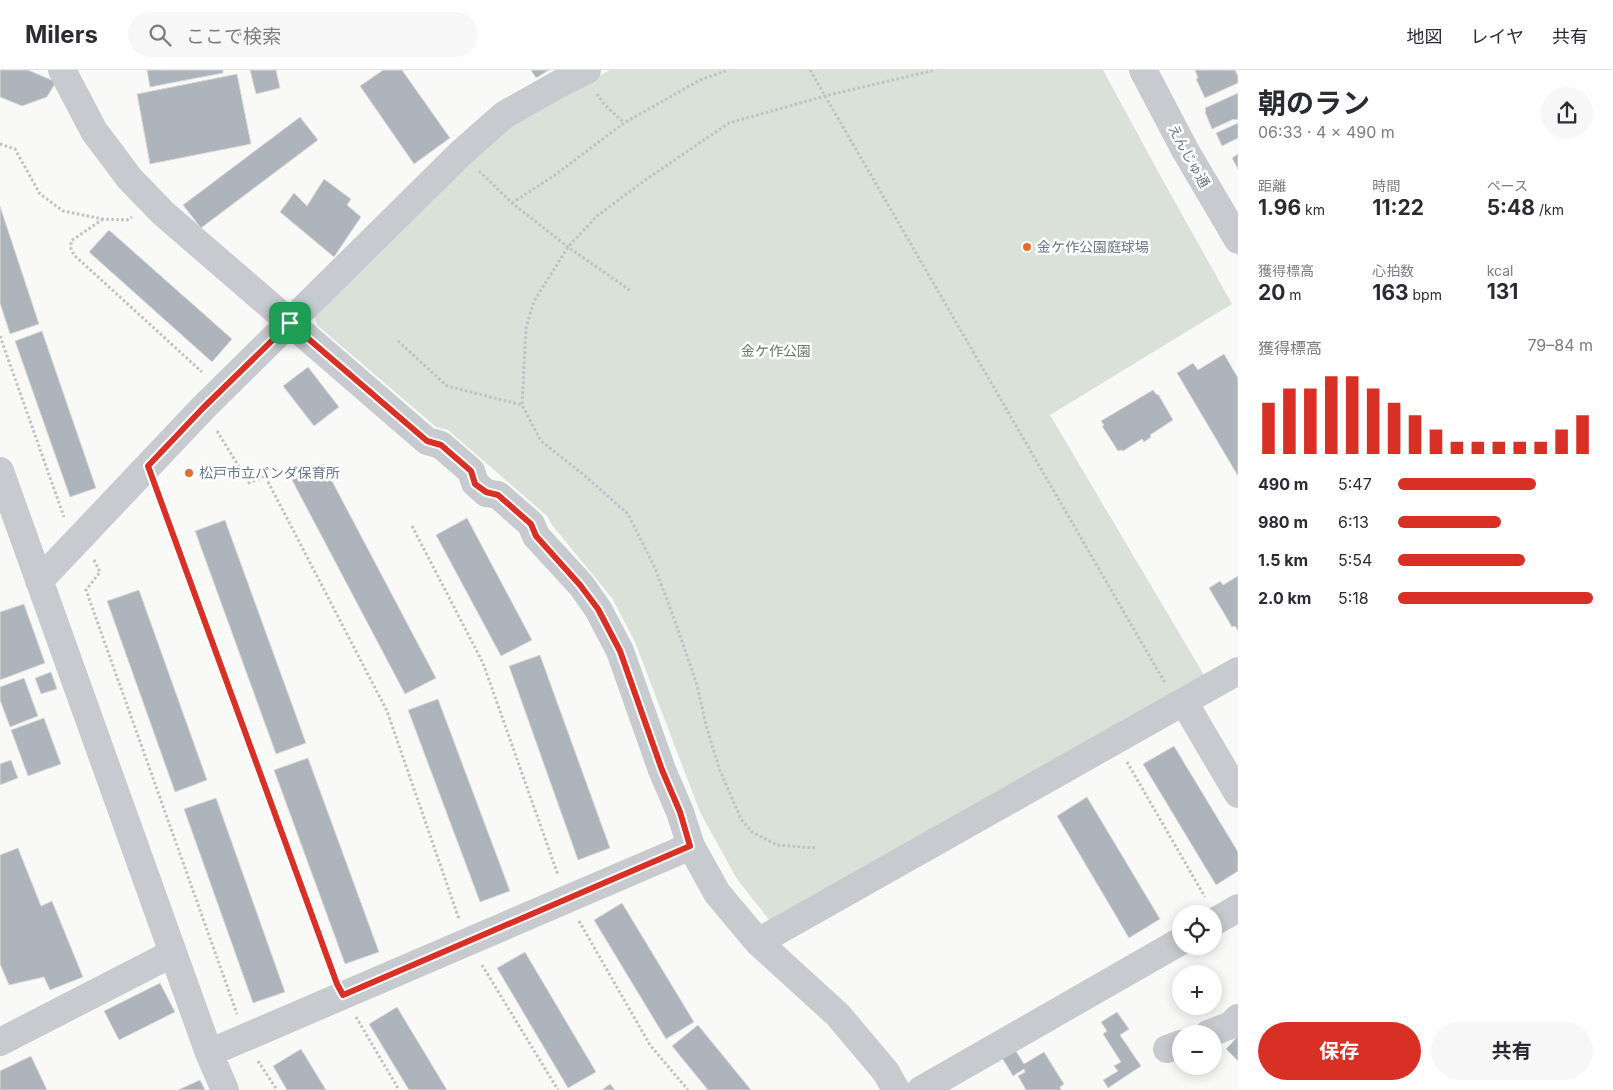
<!DOCTYPE html>
<html lang="ja">
<meta charset="utf-8">
<style>
body{margin:0;font-family:Inter,"Noto Sans JP",sans-serif;background:#f7f7f7;color:#2b2b33;height:100vh;display:flex;flex-direction:column;font-size:19px;white-space:nowrap}
*{box-sizing:border-box;margin:0}
p{font-size:16px;color:#7c7c81}
.icon{flex:none;width:28px;height:28px;fill:none;stroke:currentColor;stroke-width:2;stroke-linecap:round;stroke-linejoin:round}
.map{position:relative;flex:1;overflow:hidden}
.panel{display:flex;flex-direction:column;background:#fff;width:375px}
.panel>*{flex:none}
.tools{position:absolute;left:1172px;top:835px;display:grid;gap:10px}
.tools a{display:grid;place-items:center;width:50px;height:50px;border-radius:50%;background:#fff;box-shadow:0 2px 12px #0003;font-size:25px}
.pin{position:absolute;display:grid;place-items:center;width:42px;height:42px;color:#fff;margin:-21px;border-radius:10px;box-shadow:0 2px 8px #0006}
.round{display:grid;place-items:center;flex:none;width:52px;height:52px;border-radius:26px;background:#f7f7f7}
.overview{display:flex;align-items:center;justify-content:space-between;height:85px;padding:0 20px}
h1{font-size:28px;font-weight:700;line-height:38px}
.stats{display:grid;grid-template-columns:repeat(3,1fr);gap:8px;height:85px;padding:5px 20px}
.stats div{display:grid;align-content:center}
.stats b{font-size:21px;font-weight:700}
.stats small{font-size:14px;font-weight:400}
.stats p{font-size:14px}
.chart{height:140px;padding:10px 20px}
.chart p{display:flex;justify-content:space-between}
.chart svg{width:100%;height:90px;margin-top:5px;stroke:#d93025;stroke-width:6}
.cta{display:flex;gap:10px;margin-top:auto;padding:10px 20px}
.cta a{flex:1;height:58px;border-radius:30px;background:#d93025;color:#fff;font-size:20px;font-weight:700;line-height:58px;text-align:center}
.cta a+a{background:#f7f7f7;color:#2b2b33}
ul{padding:0 20px;list-style:none;font-size:16px}
li{display:grid;grid-template-columns:80px 60px 1fr;align-items:center;height:38px}
li i{height:12px;border-radius:6px;background:#d93025}
header{display:flex;align-items:center;gap:30px;box-sizing:border-box;height:70px;padding:0 25px;background:#fff;border-bottom:1px solid #e1e1e2}
header strong{font-size:24px}
nav{display:flex;gap:28px;margin-inline-start:auto;font-size:18px}
.search{width:350px;height:45px;background:#f7f7f7;display:flex;align-items:center;gap:12px;box-sizing:border-box;padding:0 18px;border-radius:28px;color:#7c7c81;font-size:19px}
main{display:flex;flex:1;min-height:0}
.map>svg:first-child{display:block}
.green{fill:#dae1d8}
.building{fill:#aeb4bc;stroke:#dbdbd9}
.lines{fill:none;stroke-linecap:round;stroke-linejoin:round}
.path{stroke:#bfc1c4;stroke-width:3;stroke-dasharray:2.5 2.5;stroke-linecap:butt}
.minor{stroke:#c7cace;stroke-width:28}
.route-casing{stroke:#fff;stroke-width:10}
.route{stroke:#d93025;stroke-width:6}
.poi-dot{fill:#e36d2d;stroke:#fff;stroke-width:2}
.labels{text-anchor:middle;stroke-width:5;stroke-linejoin:round;paint-order:stroke}
.street-label{font-size:14px;fill:#687688;stroke:#fff}
.poi-label{font-size:14px;fill:#687688;stroke:#fff;text-anchor:start}
.park-label{font-size:14px;fill:#657a63;stroke:#fff}
</style>
<header>
<strong>Milers</strong>
<div class="search"><svg class="icon" aria-label="search" viewBox="0 0 24 24"><circle cx="10" cy="10" r="6"/><path d="M15 15l6 6"/></svg>ここで検索</div>
<nav><a>地図</a><a>レイヤ</a><a>共有</a></nav>
</header>
<main>
<div class="map">
<svg width="1238" height="1020" viewBox="0 0 1238 1020">
<rect width="100%" height="100%" fill="#f9f9f7"/>
<path class="green" d="M610 0H1103L1160 105 1232 234 1050 345 1204 605 770 851 737 809 700 742 635 572 612 528 552 455 547 446 448 360 436 357 318 256 314 244 478 83 517 51Z"/>
<path class="building" d="M0 0H28L56 12 47 27 22 36 0 27Z
M147 0H223V3L150 17Z
M250 0H276L280 18 256 24Z
M383 0H402L450 68 414 94 360 16Z
M531 0H549L536 8Z
M1195 0H1235L1238 6V13L1205 28 1196 9 1198 8Z
M237 4 251 74 150 94 137 24Z
M1238 23V49L1235 50 1234 49 1212 59 1205 42 1206 41 1205 38Z
M300 47 318 70 201 158 183 135Z
M1238 53V68L1222 76 1216 63Z
M1238 84V99L1232 88Z
M324 109 351 129 347 135 361 147 334 187 280 142 294 123 307 136Z
M0 136 39 254 10 264 0 233Z
M109 160 232 269 212 292 89 182Z
M42 261 96 418 70 427 15 271Z
M1224 284 1238 308V406L1177 303 1193 293 1198 300Z
M308 297 339 337 314 356 283 316Z
M1153 320 1157 325 1158 324 1173 350 1150 365 1151 367 1144 372 1142 369 1123 381 1122 380 1118 381 1102 356 1104 355 1101 351Z
M323 394 436 608 405 624 292 410Z
M467 448 532 570 501 586 436 465Z
M225 450 306 673 276 684 195 461Z
M1238 506V561L1235 556 1232 557 1209 518 1220 511 1223 515Z
M139 520 207 710 175 722 107 531Z
M24 534 45 593 0 610V542Z
M540 585 610 778 578 790 509 596Z
M51 602 57 619 41 624 35 608Z
M24 608 38 646 10 657 0 630V617Z
M438 629 510 821 480 832 408 640Z
M44 648 61 694 28 706 11 660Z
M1174 676 1238 782V801L1216 815 1143 694Z
M308 688 379 882 345 894 274 700Z
M11 690 18 708 0 715V694Z
M1087 727 1160 849 1129 868 1057 746Z
M216 728 285 922 253 933 184 739Z
M18 778 41 836 52 831 83 907 50 920 44 907 9 915 0 894V785Z
M622 833 694 952 666 969 594 850Z
M525 882 596 1002 568 1018 497 898Z
M160 913 175 942 119 970 104 941Z
M397 937 447 1020H409L369 954Z
M1117 942 1129 959 1120 965 1141 996 1108 1018 1103 1010 1118 1001 1114 996 1121 992 1103 964 1107 961 1101 952Z
M698 955 751 1020H708L672 976Z
M1238 966V991L1226 979Z
M1014 978 1024 994 1044 982 1064 1014 1060 1017 1061 1020H1026L1018 1006 1025 1002 1024 999 1013 1006 1001 986Z
M301 979 326 1020H287L273 996Z
M31 986 47 1020H0V1001Z
M200 1010 205 1020H178Z
M610 1014 615 1020H602Z"/>
<g class="lines">
<path class="path" d="M810 0 1165 613
M597 24 604 34 624 53
M0 74 15 79 40 124 63 141 103 149 127 150 132 147
M479 101 512 133 568 177 631 221
M512 133 555 105 624 53 700 10 728 0
M103 149 71 171V179L74 185 202 302
M0 266 64 447
M398 271 447 316 522 335
M217 361 249 413 265 406 387 641 459 849
M158 424 332 902
M412 456 483 593 558 805
M94 490 100 502 86 520 237 944
M1127 692 1205 827
M815 778 777 775 752 762 741 749 719 698 706 655 697 615 675 551 655 498 628 444 584 405 541 371 522 335 526 258 534 231 568 177 597 146 648 108 729 53 825 26 935 0
M579 851 650 975 688 1020
M482 895 558 1020
M356 947 399 1020
M258 991 277 1020"/>
<path class="minor" d="M62 0 94 61 130 109 163 143 427 371 441 375 471 401 475 413 486 423 498 425 531 454 536 466 581 515 598 539 620 581 662 700 680 742 691 776 717 823 758 872 838 945 886 1002 896 1020
M1143 0 1185 80 1238 170
M0 401 209 983 225 1020
M39 511 203 338 461 83 504 45 557 15 587 0
M1184 632 1238 724
M1214 852 1238 838
M758 872 1238 601
M1208 964 1231 955 1238 948
M0 972 173 883
M1167 979 1181 974
M209 983 691 776
M921 1020 1181 871"/>
</g>
<g class="lines">
<g class="route-casing">
<path id="route" d="M290 253 427 371 441 375 471 401 475 414 486 422 498 425 531 454 536 466 580 515 598 539 620 581 662 700 680 742 690 776 343 925 337 914 148 396 203 338Z"/>
</g>
<use href="#route" class="route"/>
</g>
<g class="poi-dot">
<circle cx="1027" cy="177" r="5"/>
<circle cx="189" cy="403" r="5"/>
</g>
<g class="labels">
<g class="street-label">
<text transform="translate(1189 86) rotate(61)" y="5">えんじゅ通</text>
</g>
<g class="poi-label">
<text x="1037" y="182">金ケ作公園庭球場</text>
<text x="199" y="408">松戸市立パンダ保育所</text>
</g>
<g class="park-label">
<text x="776" y="286">金ケ作公園</text>
</g>
</g>
</svg>
<div class="tools">
<a><svg class="icon" aria-label="locate" viewBox="0 0 24 24"><circle cx="12" cy="12" r="6"/><path d="M12 2v4M12 18v4M2 12h4M18 12h4"/></svg></a>
<a>+</a>
<a>−</a>
</div>
<div class="pin" style="left:290px;top:253px;background:#1e9e55"><svg class="icon" aria-label="arrive" viewBox="0 0 24 24"><path d="M6 21V4h12l-3 4 3 4H6"/></svg></div>
</div>
<section class="panel">
<div class="overview"><div><h1>朝のラン</h1><p>06:33 · 4 × 490 m</p></div><a class="round"><svg class="icon" aria-label="share" viewBox="0 0 24 24"><path d="M12 15V3M7 8l5-5 5 5M5 13v7h14v-7"/></svg></a></div>
<div class="stats">
<div><p>距離</p><b>1.96<small> km</small></b></div>
<div><p>時間</p><b>11:22</b></div>
<div><p>ペース</p><b>5:48<small> /km</small></b></div>
</div>
<div class="stats">
<div><p>獲得標高</p><b>20<small> m</small></b></div>
<div><p>心拍数</p><b>163<small> bpm</small></b></div>
<div><p>kcal</p><b>131</b></div>
</div>
<div class="chart"><p><span>獲得標高</span>79–84 m</p>
<svg viewBox="0 0 160 44" preserveAspectRatio="none"><path d="M5 44V19M15 44V12M25 44V12M35 44V6M45 44V6M55 44V12M65 44V19M75 44V25M85 44V32M95 44V38M105 44V38M115 44V38M125 44V38M135 44V38M145 44V32M155 44V25"/></svg>
</div>
<ul>
<li><b>490 m</b>5:47<i style="width:71%"></i></li>
<li><b>980 m</b>6:13<i style="width:53%"></i></li>
<li><b>1.5 km</b>5:54<i style="width:65%"></i></li>
<li><b>2.0 km</b>5:18<i style="width:100%"></i></li>
</ul>
<div class="cta"><a>保存</a><a>共有</a></div>
</section>
</main>
